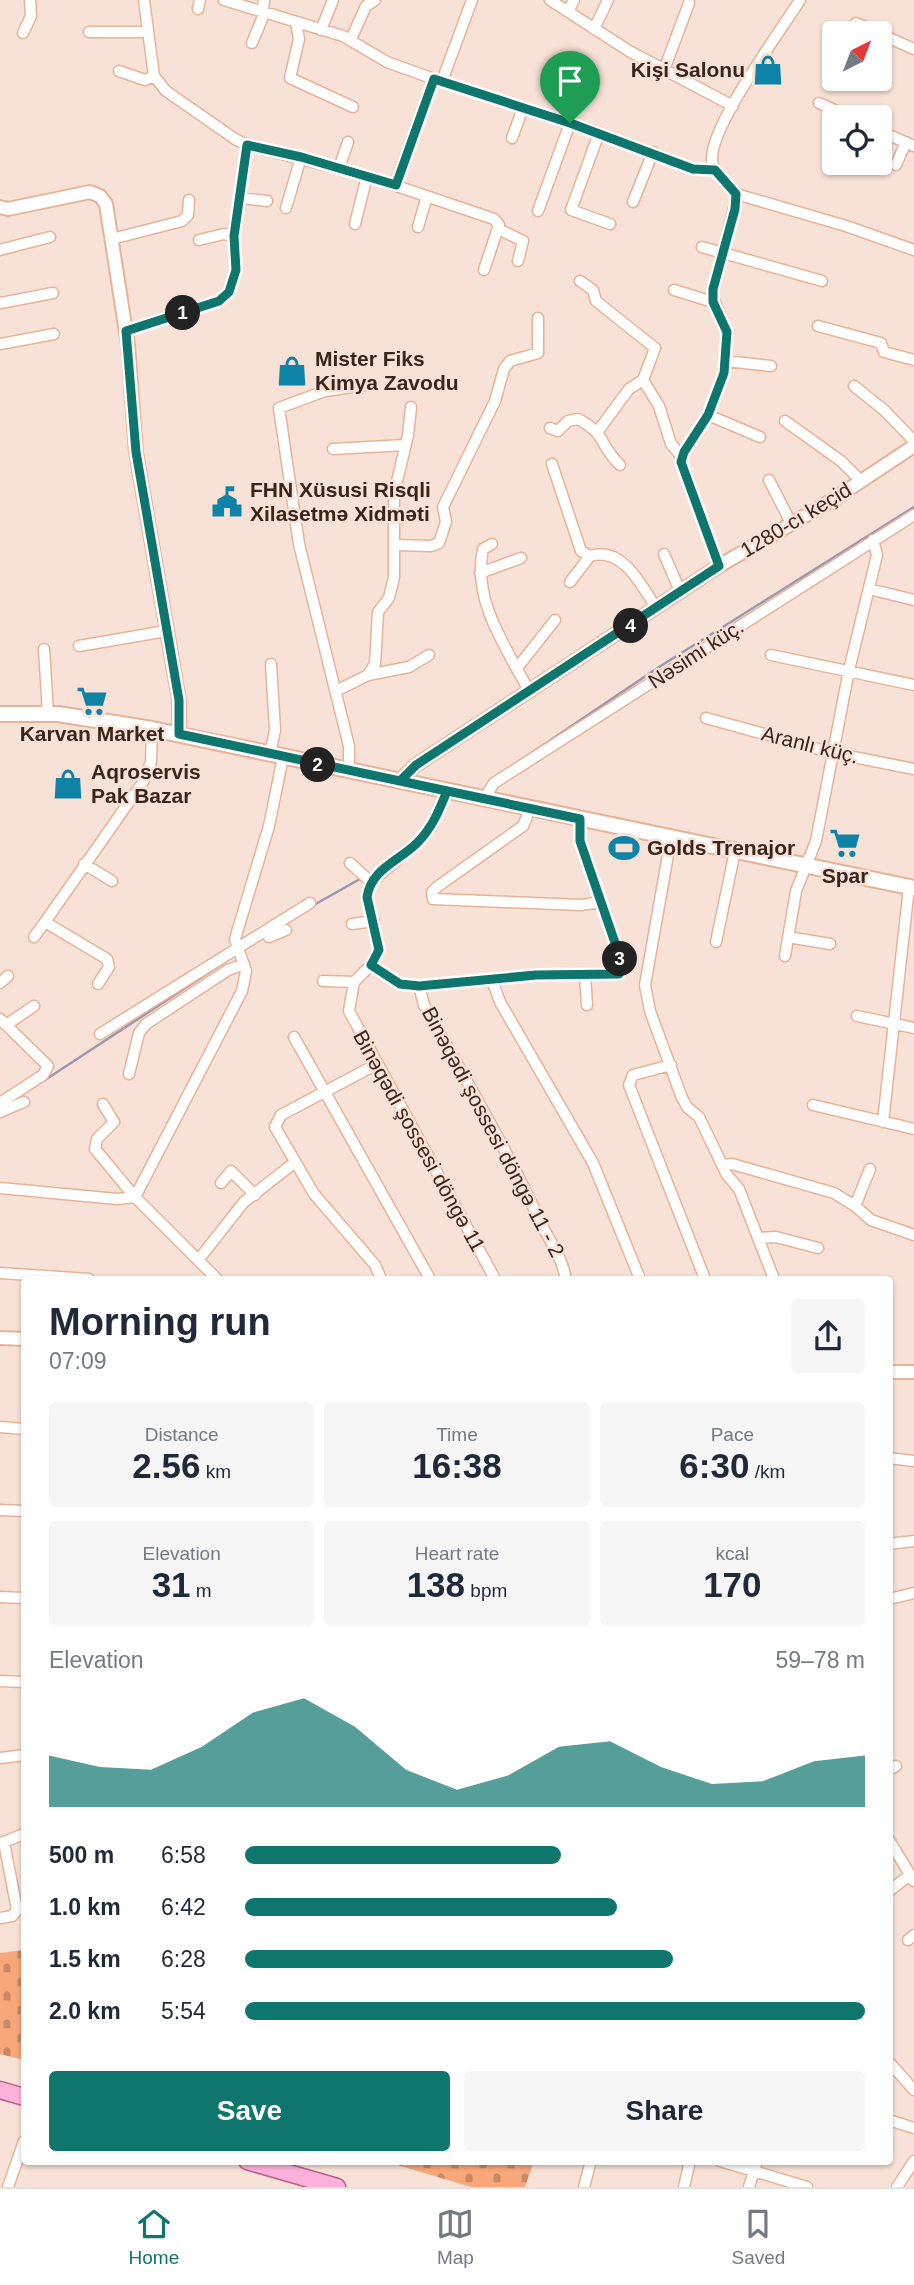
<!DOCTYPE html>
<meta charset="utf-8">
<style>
body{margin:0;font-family:Arial,sans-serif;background:#f6f6f7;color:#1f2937;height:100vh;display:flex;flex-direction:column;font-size:26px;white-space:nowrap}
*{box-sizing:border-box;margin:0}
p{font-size:23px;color:#747a83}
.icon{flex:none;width:38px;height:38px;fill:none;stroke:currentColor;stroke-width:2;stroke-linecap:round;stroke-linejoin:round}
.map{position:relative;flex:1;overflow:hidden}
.sheet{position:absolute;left:21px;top:1276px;width:872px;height:889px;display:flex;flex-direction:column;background:#fff;border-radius:7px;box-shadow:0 2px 5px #0004}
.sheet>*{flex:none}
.needle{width:46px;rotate:42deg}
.tools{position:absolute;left:822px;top:21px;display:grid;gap:14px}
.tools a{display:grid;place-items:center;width:70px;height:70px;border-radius:7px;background:#fff;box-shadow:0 2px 5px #0004;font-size:35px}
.pin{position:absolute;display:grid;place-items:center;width:60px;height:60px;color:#fff;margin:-72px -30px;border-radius:50% 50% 50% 0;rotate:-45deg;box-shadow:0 0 7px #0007}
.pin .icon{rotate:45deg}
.km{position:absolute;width:35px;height:35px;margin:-18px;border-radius:50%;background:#222;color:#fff;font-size:19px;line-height:35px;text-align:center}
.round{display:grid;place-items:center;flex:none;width:74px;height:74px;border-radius:7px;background:#f6f6f7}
.head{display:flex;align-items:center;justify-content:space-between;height:119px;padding:0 28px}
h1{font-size:38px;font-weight:700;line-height:52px}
.metrics{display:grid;grid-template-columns:repeat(3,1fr);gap:10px;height:119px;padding:7px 28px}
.metrics div{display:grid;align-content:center;border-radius:7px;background:#f6f6f7;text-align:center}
.metrics b{font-size:35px;font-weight:700}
.metrics small{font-size:19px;font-weight:400}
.metrics p{font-size:19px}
.chart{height:196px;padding:14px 28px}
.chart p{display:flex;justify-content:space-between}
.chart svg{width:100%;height:126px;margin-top:7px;fill:#0f766e;opacity:.7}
.action{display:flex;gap:14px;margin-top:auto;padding:14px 28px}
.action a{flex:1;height:80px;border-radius:7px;background:#0f766e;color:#fff;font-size:28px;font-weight:700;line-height:80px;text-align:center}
.action a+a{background:#f6f6f7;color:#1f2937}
ul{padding:0 28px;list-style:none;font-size:23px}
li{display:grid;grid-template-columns:112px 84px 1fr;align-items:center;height:52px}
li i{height:18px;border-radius:9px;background:#0f766e}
.tab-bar{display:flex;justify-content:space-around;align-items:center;height:98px;border-top:2px solid #e0e1e3;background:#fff;font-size:19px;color:#747a83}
.tab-bar a{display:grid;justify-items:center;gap:4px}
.tab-bar .current{color:#0f766e}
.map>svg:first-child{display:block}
.cemetery{fill:url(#cemetery-stones)}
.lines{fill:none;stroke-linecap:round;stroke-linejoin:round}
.stream{stroke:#9e95b1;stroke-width:2.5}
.minor-casing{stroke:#e7b398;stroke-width:13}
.tertiary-casing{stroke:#e7b398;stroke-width:16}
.secondary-casing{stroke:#e7b398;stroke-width:18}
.primary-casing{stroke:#b96088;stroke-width:19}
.minor{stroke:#fff;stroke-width:10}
.tertiary{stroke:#fff;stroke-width:12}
.secondary{stroke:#fff;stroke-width:14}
.primary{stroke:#feb2db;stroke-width:16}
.route-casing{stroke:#fff;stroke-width:14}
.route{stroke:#0f766e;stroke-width:9}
.labels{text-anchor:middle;stroke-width:5;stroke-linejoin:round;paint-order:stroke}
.poi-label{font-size:21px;font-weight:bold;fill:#39251b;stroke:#f8e2d7;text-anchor:start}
.street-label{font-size:21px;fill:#39251b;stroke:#f8e2d7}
</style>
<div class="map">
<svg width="914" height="2187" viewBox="0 0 914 2187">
<defs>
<pattern id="cemetery-stones" width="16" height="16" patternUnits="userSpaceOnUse" patternTransform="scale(1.75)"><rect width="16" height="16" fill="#f8a77b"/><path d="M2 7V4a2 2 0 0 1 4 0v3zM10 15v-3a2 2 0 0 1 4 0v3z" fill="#ca8864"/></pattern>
</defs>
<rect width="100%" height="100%" fill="#f8e2d7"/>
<path class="cemetery" d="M24 1950V2060L0 2054V1953Z
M384 2161H534L525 2187H471Z"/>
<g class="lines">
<path class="stream" d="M530 754 659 667 914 507
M312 906 360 879
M45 1080 234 956"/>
<g class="minor-casing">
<path id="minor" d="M144 0 154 76 166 91 235 139 247 145 367 176 494 219 499 225 484 270
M224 0 343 36 387 62 434 79 599 133 693 169 715 170
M550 0 629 51 733 106
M198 9 200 0
M568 11 574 0
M296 23 299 39 290 78 353 107
M856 23 880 33
M594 29 608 0
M321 30 333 0
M89 32H146
M23 33 31 16 30 0
M880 34 914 49
M351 39 366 6 375 0
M252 43 262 19 264 0
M664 70 689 3
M119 71 145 80 154 76
M442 81 472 0
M819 103 850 117
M880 131 914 146
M599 133 571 210 610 224
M512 138 523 108
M896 165 906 142
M339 168 348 142
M395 185 434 79
M736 194 846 226 914 250
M242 198 267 201
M633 202 653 152
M286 208 301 157
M538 211 570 123
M355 224 367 176
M418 227 427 196
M498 229 523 241 518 261
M112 239 182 221 188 215 189 200
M199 240 224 234 234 236
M702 247 822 281
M0 250 50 237
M580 281 593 290 596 301 655 348 643 380 659 406 671 444 682 457
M674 290 713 302
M0 303 53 293
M818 326 881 343 884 352 914 360
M126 331 219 301 229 292 236 270 234 236 247 145
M0 344 54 334
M726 361 771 366
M854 386 884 410 914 441
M708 415 760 437
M785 421 841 461 861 481
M550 428 558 431 568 421 578 419C608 435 598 444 620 465
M598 431 629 389 643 380
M333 449 405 445
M552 464 581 551 590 556C622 546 641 584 656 608
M769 480 791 523
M492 544 483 549C472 601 506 647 529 691
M395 545 431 546 439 543 446 522 443 507 495 401 504 369 510 361 538 353V318
M664 554 680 591
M719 566 681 462 684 452 708 415 724 373 727 332 712 295 736 200C734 183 713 177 712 160 710 126 780 32 800 0
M480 573 521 558
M570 582 590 556
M869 589 914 600
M79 646 166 631
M44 649 48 713
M771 655 914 685
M517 668 555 620
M368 675 409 667 429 655
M336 691 368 675 375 664 378 612 389 598 394 577V494L408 435 411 407
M706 718 833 753 914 769
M270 755 275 730 271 664
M349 772V746L299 544 279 408 325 391 366 385
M447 791 431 827 417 843 371 882 367 897 379 950 371 965 354 982 349 1011 495 1279
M484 799 494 783 914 515
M530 809 523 826 437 887 432 892 433 899 581 905 601 902
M671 838 645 985 650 1011 682 1098 688 1108 699 1117 727 1175 739 1189 774 1279
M350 863 371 882
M84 864 112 881
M352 924 374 921
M34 937 45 922
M269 937 286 930
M788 937 830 944
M716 942 735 851
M785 956 796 891 816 841 849 670 877 555 873 540
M371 965 400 984 419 986 535 975 619 974 623 966 580 840V819
M585 975 587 1005
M492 980 500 1002 593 1163 640 1279
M323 981 354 982
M0 983 8 976
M98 984 109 967 107 959 45 922 143 782 151 762 152 729
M419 986 424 1005C463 1075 504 1144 538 1217 549 1242 560 1251 566 1279
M857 1016 914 1028
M0 1019 48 1066 43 1075 0 1103
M6 1025 34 1006
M100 1034 310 903
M294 1037 430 1279
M377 1064 281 1115 275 1127 314 1194 375 1265 381 1279
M671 1065 633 1075 629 1085 705 1279
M129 1074 139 1033 146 1024 228 970 244 964
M103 1104 114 1122 97 1139 95 1149 135 1197
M813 1105 914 1129
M0 1112 24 1102
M883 1122 909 887
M722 1165 732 1164 834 1193 855 1206 871 1220 914 1235
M221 1183 231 1171 255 1195
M0 1188 117 1199 135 1197
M855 1206 870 1169
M758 1238 776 1237 818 1248
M199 1259 244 1202 294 1163
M0 1273 89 1279
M217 1279 135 1197 242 991 246 971 235 939 269 826 283 757
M0 1427 24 1429
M889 1458 914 1461
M0 1510 24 1511
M889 1544 914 1541
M0 1597 24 1598
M889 1599 914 1593
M0 1681 24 1682
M0 1758 24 1755
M889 1770 896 1766
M889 1840 914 1881
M1 1843 24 1834
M889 1891 910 1875
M0 1918 12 1916 17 1910 4 1842
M908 1940 914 1935
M889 2062 914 2090
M889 2120 914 2128
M720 2161 807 2187
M8 2187 24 2141
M584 2187 591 2161
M684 2187 690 2161
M749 2187 757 2161
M897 2187 914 2161"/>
</g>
<g class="tertiary-casing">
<path id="tertiary" d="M0 207 8 209 90 192 100 196 106 204 128 345 136 452 179 700V734
M399 781 416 765 719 566 834 499 914 446
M0 1338 24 1339
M889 1372H914"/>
</g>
<g class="secondary-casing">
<path id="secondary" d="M0 714H58L152 729 914 888"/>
</g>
<g class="primary-casing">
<path id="primary" d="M0 2090 24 2097
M247 2161 337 2187"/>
</g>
<use href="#minor" class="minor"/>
<use href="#tertiary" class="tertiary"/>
<use href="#secondary" class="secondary"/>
<use href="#primary" class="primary"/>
</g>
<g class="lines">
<g class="route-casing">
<path id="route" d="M570 123 434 79 396 185 301 157 247 145 234 236 236 270 229 292 219 301 126 331 136 452 179 700V734L447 791C439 811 432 828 417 843 399 861 371 869 367 897L379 950 371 965 400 984 419 986 536 975 619 974 623 966 580 841V819L400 781 416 765 719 566 681 462 684 452 708 415 724 373 727 332 713 302V289L735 209 736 194 715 170 693 169 570 123"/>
</g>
<use href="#route" class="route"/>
</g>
<defs>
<g id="shop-bare" transform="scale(2.415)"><path d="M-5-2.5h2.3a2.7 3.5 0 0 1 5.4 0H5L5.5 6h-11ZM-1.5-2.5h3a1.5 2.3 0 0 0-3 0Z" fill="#0f82a8" stroke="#f8e2d7" stroke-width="2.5" paint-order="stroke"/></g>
<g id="civic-bare" transform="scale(2.415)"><path d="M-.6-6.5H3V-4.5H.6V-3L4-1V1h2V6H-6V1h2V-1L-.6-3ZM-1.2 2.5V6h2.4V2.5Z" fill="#0f82a8" stroke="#f8e2d7" stroke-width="2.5" paint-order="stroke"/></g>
<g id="supermarket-bare" transform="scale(2.415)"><path d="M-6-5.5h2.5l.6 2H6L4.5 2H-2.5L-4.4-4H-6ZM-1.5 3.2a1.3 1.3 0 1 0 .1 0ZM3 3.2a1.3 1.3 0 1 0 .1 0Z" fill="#0f82a8" stroke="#f8e2d7" stroke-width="2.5" paint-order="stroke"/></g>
<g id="stadium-bare" transform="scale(2.415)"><path d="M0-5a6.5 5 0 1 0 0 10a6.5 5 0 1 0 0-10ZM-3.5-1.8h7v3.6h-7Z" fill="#0f82a8" stroke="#f8e2d7" stroke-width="2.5" paint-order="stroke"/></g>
</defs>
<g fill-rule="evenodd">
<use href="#shop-bare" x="768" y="70"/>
<use href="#shop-bare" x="292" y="371"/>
<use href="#civic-bare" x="227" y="502"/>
<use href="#supermarket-bare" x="92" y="701"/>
<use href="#shop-bare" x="68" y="784"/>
<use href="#supermarket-bare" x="845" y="843"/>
<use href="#stadium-bare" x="624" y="848"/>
</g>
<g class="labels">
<g class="poi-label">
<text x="745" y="77" text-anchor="end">Kişi Salonu</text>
<text x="315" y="366">Mister Fiks<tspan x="315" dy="24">Kimya Zavodu</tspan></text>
<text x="250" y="497">FHN Xüsusi Risqli<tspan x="250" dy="24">Xilasetmə Xidməti</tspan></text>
<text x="92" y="741" text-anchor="middle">Karvan Market</text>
<text x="91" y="779">Aqroservis<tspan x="91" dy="24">Pak Bazar</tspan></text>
<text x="647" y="855">Golds Trenajor</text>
<text x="845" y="883" text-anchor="middle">Spar</text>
</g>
<g class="street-label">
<text transform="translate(796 520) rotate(-31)" y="7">1280-cı keçid</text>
<text transform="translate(696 654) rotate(-33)" y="7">Nəsimi küç.</text>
<text transform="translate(810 745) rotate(14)" y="7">Aranlı küç.</text>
<text transform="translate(493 1132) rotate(62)" y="7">Binəqədi şossesi döngə 11 - 2</text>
<text transform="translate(419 1141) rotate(61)" y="7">Binəqədi şossesi döngə 11</text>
</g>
</g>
</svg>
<div class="tools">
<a><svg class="needle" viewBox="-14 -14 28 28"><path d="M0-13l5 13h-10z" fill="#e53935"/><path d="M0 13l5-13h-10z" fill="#747a83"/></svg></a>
<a><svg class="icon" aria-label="locate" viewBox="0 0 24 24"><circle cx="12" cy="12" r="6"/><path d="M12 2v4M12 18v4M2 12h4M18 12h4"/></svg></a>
</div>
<div class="pin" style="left:570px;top:123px;background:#1e9e55"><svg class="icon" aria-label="arrive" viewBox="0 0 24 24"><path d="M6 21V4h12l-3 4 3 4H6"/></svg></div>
<b class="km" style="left:183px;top:313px">1</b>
<b class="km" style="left:318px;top:765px">2</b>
<b class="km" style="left:620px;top:959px">3</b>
<b class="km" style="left:631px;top:626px">4</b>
<section class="sheet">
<div class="head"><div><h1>Morning run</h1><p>07:09</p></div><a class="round"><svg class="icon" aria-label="share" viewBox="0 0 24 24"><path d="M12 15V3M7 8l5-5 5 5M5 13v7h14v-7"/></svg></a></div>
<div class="metrics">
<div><p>Distance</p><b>2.56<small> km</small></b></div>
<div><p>Time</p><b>16:38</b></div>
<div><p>Pace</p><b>6:30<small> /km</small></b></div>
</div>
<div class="metrics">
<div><p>Elevation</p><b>31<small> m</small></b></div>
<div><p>Heart rate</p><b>138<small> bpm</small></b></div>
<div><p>kcal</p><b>170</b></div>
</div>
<div class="chart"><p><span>Elevation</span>59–78 m</p>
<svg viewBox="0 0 160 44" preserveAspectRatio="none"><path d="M0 44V26L10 30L20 31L30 23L40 11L50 6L60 16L70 31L80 38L90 33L100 23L110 21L120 30L130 36L140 35L150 28L160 26V44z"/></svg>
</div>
<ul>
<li><b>500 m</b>6:58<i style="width:51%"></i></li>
<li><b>1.0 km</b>6:42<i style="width:60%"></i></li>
<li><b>1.5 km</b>6:28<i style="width:69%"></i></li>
<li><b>2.0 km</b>5:54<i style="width:100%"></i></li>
</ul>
<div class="action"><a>Save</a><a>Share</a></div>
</section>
</div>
<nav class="tab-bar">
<a class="current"><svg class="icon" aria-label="home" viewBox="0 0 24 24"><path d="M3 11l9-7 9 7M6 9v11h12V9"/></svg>Home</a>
<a><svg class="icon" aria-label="map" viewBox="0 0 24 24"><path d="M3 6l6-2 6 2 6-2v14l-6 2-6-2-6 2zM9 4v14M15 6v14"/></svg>Map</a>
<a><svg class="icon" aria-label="saved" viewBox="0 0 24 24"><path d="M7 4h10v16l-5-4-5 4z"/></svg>Saved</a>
</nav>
